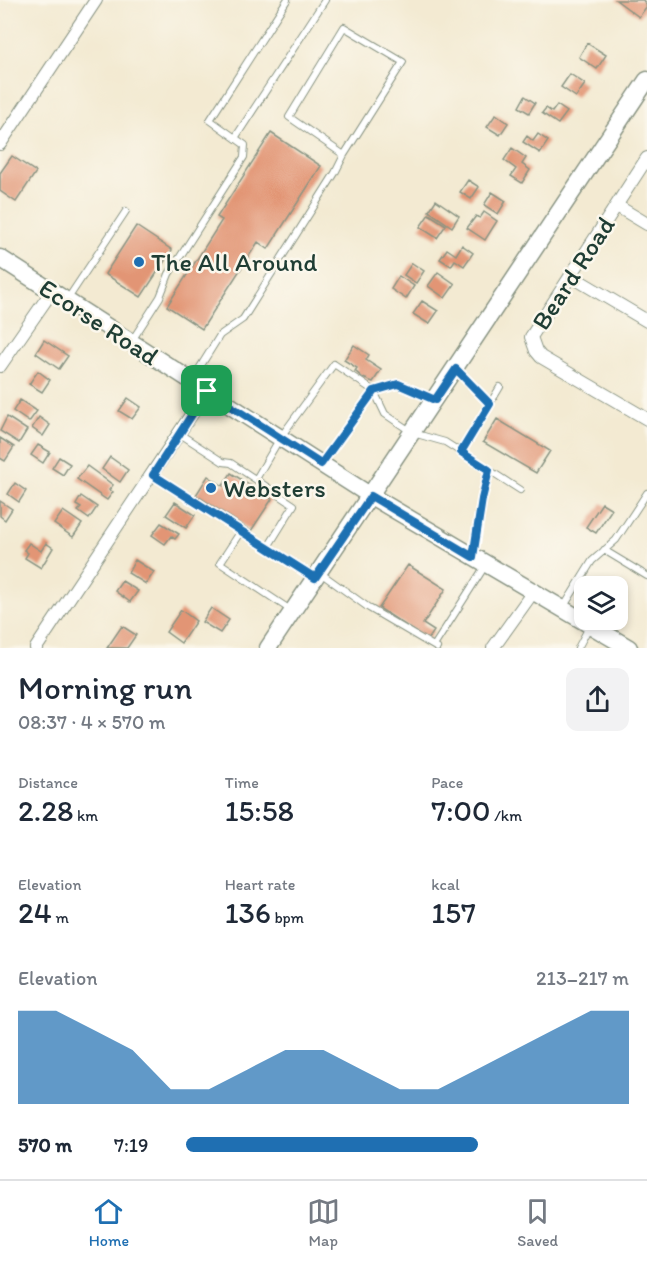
<!DOCTYPE html>
<meta charset="utf-8">
<style>
body{margin:0;font-family:Itim,sans-serif;background:#f2f2f3;color:#1f2937;height:100vh;display:flex;flex-direction:column;font-size:22px;white-space:nowrap}
*{box-sizing:border-box;margin:0}
p{font-size:20px;color:#747a83}
.icon{flex:none;width:33px;height:33px;fill:none;stroke:currentColor;stroke-width:2;stroke-linecap:round;stroke-linejoin:round}
.map{position:relative;height:648px;overflow:hidden}
.drawer{display:flex;flex-direction:column;background:#fff;flex:1}
.drawer>*{flex:none}
.controls{position:absolute;left:574px;top:576px;display:grid;gap:12px}
.controls a{display:grid;place-items:center;width:54px;height:54px;border-radius:12px;background:#fff;box-shadow:0 3px 9px #0003;font-size:30px}
.pin{position:absolute;display:grid;place-items:center;width:51px;height:51px;color:#fff;margin:-26px;border-radius:12px;box-shadow:0 3px 9px #0006}
.round{display:grid;place-items:center;flex:none;width:63px;height:63px;border-radius:12px;background:#f2f2f3}
.summary{display:flex;align-items:center;justify-content:space-between;height:102px;padding:0 18px}
h1{font-size:33px;font-weight:600;line-height:45px}
.figures{display:grid;grid-template-columns:repeat(3,1fr);gap:9px;height:102px;padding:6px 18px}
.figures div{display:grid;align-content:center}
.figures b{font-size:30px;font-weight:600}
.figures small{font-size:16px;font-weight:400}
.figures p{font-size:16px}
.chart{height:168px;padding:12px 18px}
.chart p{display:flex;justify-content:space-between}
.chart svg{width:100%;height:108px;margin-top:6px;fill:#1f6fb2;opacity:.7}
ul{padding:0 18px;list-style:none;font-size:20px}
li{display:grid;grid-template-columns:96px 72px 1fr;align-items:center;height:45px}
li i{height:15px;border-radius:8px;background:#1f6fb2}
.tabs{display:flex;justify-content:space-around;align-items:center;height:84px;border-top:2px solid #e0e1e3;background:#fff;font-size:16px;color:#747a83}
.tabs a{display:grid;justify-items:center;gap:3px}
.tabs .on{color:#1f6fb2}
.map>svg:first-child{display:block}
.building{fill:#e29574}
.lines{fill:none;stroke-linecap:round;stroke-linejoin:round}
.lane-casing{stroke:#899483;stroke-width:8}
.street-casing{stroke:#899483;stroke-width:14}
.secondary-casing{stroke:#899483;stroke-width:19}
.lane{stroke:#fff;stroke-width:6}
.street{stroke:#fff;stroke-width:12}
.secondary{stroke:#fff;stroke-width:16}
.route-casing{stroke:#fff;stroke-width:12}
.route{stroke:#1f6fb2;stroke-width:8}
.poi-dot{fill:#1f6fb2;stroke:#fbf7ec;stroke-width:2}
.labels{text-anchor:middle;stroke-width:5;stroke-linejoin:round;paint-order:stroke}
.poi-label{font-size:26px;fill:#1f3d34;stroke:#fbf7ec;text-anchor:start}
.street-label{font-size:26px;fill:#1f3d34;stroke:#fbf7ec}
</style>
<div class="map">
<svg width="647" height="648" viewBox="0 0 647 648">
<rect width="100%" height="100%" fill="#fbf7ec"/>
<filter id="ink" filterUnits="userSpaceOnUse"><feTurbulence type="fractalNoise" baseFrequency=".0167" numOctaves="2"/><feDisplacementMap in="SourceGraphic" scale="12" xChannelSelector="R" yChannelSelector="G"/><feConvolveMatrix kernelMatrix="1 2 1 2 8 2 1 2 1" color-interpolation-filters="sRGB"/></filter>
<filter id="wash" filterUnits="userSpaceOnUse"><feTurbulence type="fractalNoise" baseFrequency=".008" numOctaves="4" result="noise"/><feDisplacementMap in="SourceGraphic" scale="24" xChannelSelector="R" yChannelSelector="G"/><feGaussianBlur stdDeviation="1.35" result="paint"/><feColorMatrix in="noise" values="0 0 0 0 0 0 0 0 0 0 0 0 0 0 0 0 0 1.4 0 .05"/><feComposite in="paint" operator="in"/></filter>
<g filter="url(#wash)">
<rect width="100%" height="100%" fill="#f3ead2"/>
<g id="blocks">
<path class="building" d="M616 0H643L647 6 639 17Z
M587 43 606 55 597 69 579 57Z
M570 74 585 84 576 97 561 87Z
M525 96 535 103 529 113 519 107Z
M557 105 567 112 558 124 542 113 546 108 552 112Z
M496 114 508 123 500 135 487 127Z
M271 133 321 166 268 249 258 242 202 329 167 306 222 220 217 217Z
M538 134 548 141 540 153 523 142 527 136 533 141Z
M512 148 526 158 522 164 530 170 522 183 511 176 516 169 504 160Z
M12 156 36 172 16 202 0 191V173Z
M468 180 479 187 471 199 460 192Z
M492 192 506 201 498 214 484 205Z
M436 200 459 216 452 227 429 211Z
M484 212 497 221 485 240 467 228 476 216 480 218Z
M429 214 446 225 437 238 420 227Z
M136 226 172 250 141 297 105 274Z
M462 245 473 253 464 266 455 260 451 266 440 259 447 249 456 255Z
M412 263 424 271 416 283 404 275Z
M438 272 455 284 445 298 428 286Z
M399 276 414 286 406 299 391 289Z
M422 301 438 311 429 324 413 314Z
M44 340 68 356 59 369 36 353Z
M354 345 369 355 366 360 381 370 373 382 363 378 355 371 357 368 344 360Z
M38 371 50 380 42 392 29 384Z
M128 398 141 407 132 419 119 411Z
M20 400 37 411 29 422 13 411Z
M7 417 27 430 19 443 0 431Z
M39 417 50 425 43 436 32 428Z
M497 419 550 451 536 473 483 442Z
M0 438 14 447 5 461 0 458Z
M38 445 50 452 43 463 31 455Z
M59 457 70 464 63 475 52 468Z
M110 457 128 470 120 482 102 469Z
M87 466 113 485 109 490 113 492 107 500 77 479Z
M231 473 272 499 251 531 196 495 208 476 223 486Z
M15 483 26 491 19 502 8 494Z
M81 496 97 507 89 519 78 511 81 508 76 505Z
M0 501 12 509 5 520 0 516Z
M175 502 195 515 186 528 166 515Z
M602 503 612 509 596 533 586 527Z
M63 511 82 524 73 537 54 524Z
M161 523 179 534 175 539 171 536 165 544 152 535Z
M29 543 41 551 46 543 53 548 41 568 25 558 28 553 24 550Z
M135 560 154 572 146 584 128 573Z
M408 565 446 589 423 624 434 631 428 640 379 608Z
M122 581 138 591 130 602 115 591Z
M211 608 229 620 220 633 202 622Z
M181 610 196 621 181 643 166 632Z
M122 626 136 635 127 648H107Z"/>
</g>
</g>
<g filter="url(#ink)">
<use href="#blocks" fill-opacity="0" stroke="#899483" stroke-width="1.5"/>
<g class="lines">
<g class="lane-casing">
<path id="lane" d="M235 138 325 0
M67 300 126 211
M131 342 160 297 169 274 244 157 245 145 210 120 287 0
M457 370 490 404
M192 380 220 335 243 319 335 173 344 155 289 117 344 27 403 62 344 155
M431 399 398 384 374 391 385 414 413 433 445 442 489 470 482 499 473 555
M180 434 223 462 231 463 294 505 268 547
M461 452 500 387
M489 470 520 490
M153 475 314 577
M256 479 280 438 334 364 374 391 321 464
M241 531 220 563 292 611
M604 550 647 576
M319 572 369 608 437 648
M563 608 592 561 616 540 647 493
M434 646 485 566
M578 648 589 627"/>
</g>
<g class="street-casing">
<path id="street" d="M0 144 96 0
M647 158 531 337 536 351 541 357 647 419
M617 206 647 224
M571 276 647 321
M0 366 52 291
M36 648 207 391
M493 648 533 592"/>
</g>
<g class="secondary-casing">
<path id="secondary" d="M0 258 371 496 629 648
M268 648 647 80"/>
</g>
<use href="#lane" class="lane"/>
<use href="#street" class="street"/>
<use href="#secondary" class="secondary"/>
</g>
</g>
<g class="lines" filter="url(#ink)">
<g class="route-casing">
<path id="route" d="M456 369 490 404 461 452 489 470 482 499 473 557 371 496 315 578 153 475 207 391 321 464 374 391 398 384 435 400Z"/>
</g>
<use href="#route" class="route"/>
</g>
<g class="poi-dot">
<circle cx="139" cy="262" r="6"/>
<circle cx="211" cy="488" r="6"/>
</g>
<g class="labels">
<g class="poi-label">
<text x="151" y="271">The All Around</text>
<text x="223" y="497">Websters</text>
</g>
<g class="street-label">
<text transform="translate(573 273) rotate(-57)" y="9">Beard Road</text>
<text transform="translate(99 322) rotate(33)" y="9">Ecorse Road</text>
</g>
</g>
</svg>
<div class="controls">
<a><svg class="icon" aria-label="layers" viewBox="0 0 24 24"><path d="M12 4l9 5-9 5-9-5zM3 14l9 5 9-5"/></svg></a>
</div>
<div class="pin" style="left:207px;top:391px;background:#1e9e55"><svg class="icon" aria-label="arrive" viewBox="0 0 24 24"><path d="M6 21V4h12l-3 4 3 4H6"/></svg></div>
</div>
<section class="drawer">
<div class="summary"><div><h1>Morning run</h1><p>08:37 · 4 × 570 m</p></div><a class="round"><svg class="icon" aria-label="share" viewBox="0 0 24 24"><path d="M12 15V3M7 8l5-5 5 5M5 13v7h14v-7"/></svg></a></div>
<div class="figures">
<div><p>Distance</p><b>2.28<small> km</small></b></div>
<div><p>Time</p><b>15:58</b></div>
<div><p>Pace</p><b>7:00<small> /km</small></b></div>
</div>
<div class="figures">
<div><p>Elevation</p><b>24<small> m</small></b></div>
<div><p>Heart rate</p><b>136<small> bpm</small></b></div>
<div><p>kcal</p><b>157</b></div>
</div>
<div class="chart"><p><span>Elevation</span>213–217 m</p>
<svg viewBox="0 0 160 44" preserveAspectRatio="none"><path d="M0 44V6L10 6L20 14L30 22L40 38L50 38L60 30L70 22L80 22L90 30L100 38L110 38L120 30L130 22L140 14L150 6L160 6V44z"/></svg>
</div>
<ul>
<li><b>570 m</b>7:19<i style="width:66%"></i></li>
</ul>
</section>
<nav class="tabs">
<a class="on"><svg class="icon" aria-label="home" viewBox="0 0 24 24"><path d="M3 11l9-7 9 7M6 9v11h12V9"/></svg>Home</a>
<a><svg class="icon" aria-label="map" viewBox="0 0 24 24"><path d="M3 6l6-2 6 2 6-2v14l-6 2-6-2-6 2zM9 4v14M15 6v14"/></svg>Map</a>
<a><svg class="icon" aria-label="saved" viewBox="0 0 24 24"><path d="M7 4h10v16l-5-4-5 4z"/></svg>Saved</a>
</nav>
